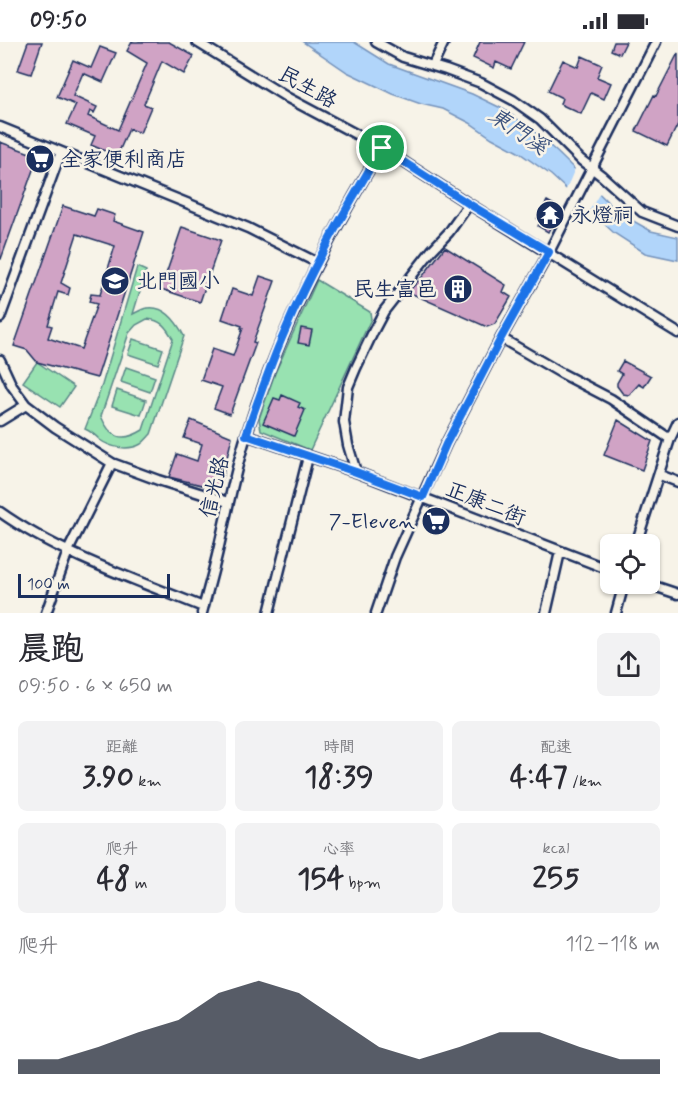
<!DOCTYPE html>
<html lang="zh-TW">
<meta charset="utf-8">
<style>
body{margin:0;font-family:Mynerve,"LXGW WenKai TC",sans-serif;background:#f2f2f3;color:#2b2b33;height:100vh;display:flex;flex-direction:column;font-size:22px;white-space:nowrap}
*{box-sizing:border-box;margin:0}
p{font-size:20px;color:#7c7c81}
.icon{flex:none;width:33px;height:33px;fill:none;stroke:currentColor;stroke-width:2;stroke-linecap:round;stroke-linejoin:round}
.map{position:relative;height:571px;overflow:hidden}
.side{display:flex;flex-direction:column;background:#fff;flex:1}
.side>*{flex:none}
.buttons{position:absolute;left:600px;top:492px;display:grid;gap:12px}
.buttons a{display:grid;place-items:center;width:60px;height:60px;border-radius:9px;background:#fff;box-shadow:0 2px 4px #0004;font-size:30px}
.scale{position:absolute;left:18px;bottom:15px;width:152px;box-sizing:border-box;padding-left:6px;border:3px solid #1b2f5e;border-top:0;font-size:16px;line-height:21px;white-space:nowrap;color:#1b2f5e;-webkit-text-stroke:4px #f7f3e8;paint-order:stroke}
.pin{position:absolute;display:grid;place-items:center;width:51px;height:51px;color:#fff;margin:-26px;border:3px solid #fff;border-radius:50%;box-shadow:0 2px 6px #0007}
.round{display:grid;place-items:center;flex:none;width:63px;height:63px;border-radius:9px;background:#f2f2f3}
.head{display:flex;align-items:center;justify-content:space-between;height:102px;padding:0 18px}
h1{font-size:33px;font-weight:700;line-height:45px}
.figures{display:grid;grid-template-columns:repeat(3,1fr);gap:9px;height:102px;padding:6px 18px}
.figures div{display:grid;align-content:center;border-radius:9px;background:#f2f2f3;text-align:center}
.figures b{font-size:30px;font-weight:700}
.figures small{font-size:16px;font-weight:400}
.figures p{font-size:16px}
.chart{height:168px;padding:12px 18px}
.chart p{display:flex;justify-content:space-between}
.chart svg{width:100%;height:108px;margin-top:6px;fill:#111827;opacity:.7}
.status{display:flex;justify-content:space-between;align-items:center;height:42px;padding:0 30px;background:#fff;direction:ltr}
.status svg{height:16px;fill:currentColor}
.map>svg:first-child{display:block}
.green{fill:#98e2b1;stroke:#5a8888;stroke-width:1.5;fill-rule:evenodd}
.water{fill:#b1d5fa;stroke:#7593bc;stroke-width:1.5}
.pier{fill:#f7f3e8}
.building{fill:#d0a3c5;stroke:#1b2f5e;stroke-width:1.5;fill-rule:evenodd}
.lines{fill:none;stroke-linecap:round;stroke-linejoin:round}
.street-casing{stroke:#1b2f5e;stroke-width:13}
.street{stroke:#f7f3e8;stroke-width:8}
.route-casing{stroke:#fff;stroke-width:12}
.route{stroke:#1a73e8;stroke-width:8}
.labels{text-anchor:middle;stroke-width:5;stroke-linejoin:round;paint-order:stroke}
.street-label{font-size:21px;fill:#1b2f5e;stroke:#f7f3e8}
.poi-label{font-size:21px;fill:#1b2f5e;stroke:#f7f3e8;text-anchor:start}
.water-label{font-size:22px;font-style:italic;fill:#39507d;stroke:#f7f3e8}
</style>
<div class="status"><b>09:50</b><svg viewBox="0 0 49 12"><path d="M0 12V9h3v3zM5 12V6h3v6zM10 12V3h3v9zM15 12V0h3v12zM26 1h20v11H26zM47 4h2v5h-2z"/></svg></div>
<div class="map">
<svg width="678" height="571" viewBox="0 0 678 571">
<rect width="100%" height="100%" fill="#f7f3e8"/>
<filter id="ink" filterUnits="userSpaceOnUse"><feTurbulence type="fractalNoise" baseFrequency=".0167" numOctaves="2"/><feDisplacementMap in="SourceGraphic" scale="12" xChannelSelector="R" yChannelSelector="G"/><feConvolveMatrix kernelMatrix="1 2 1 2 8 2 1 2 1" color-interpolation-filters="sRGB"/></filter>
<g filter="url(#ink)">
<path class="green" d="M137 225 146 229 133 272C137 270 142 267 147 266 165 263 177 280 184 294L151 392C148 395 145 399 141 402 129 409 111 406 100 398 95 393 92 390 85 387L102 343ZM147 277C162 278 166 285 173 297L143 388C122 401 110 396 101 374L129 291 136 283Z
M317 238 370 270 371 277 310 408 261 388 259 377 275 331Z
M133 297 163 307 158 322 128 312Z
M37 320 74 345 60 365 23 340Z
M126 325 155 335 150 350 121 340Z
M117 348 146 358 141 373 112 364Z"/>
<path class="water" d="M303 0H354L389 22 472 52 503 67 530 86 558 111 619 171 651 189 678 195V218L645 211 614 191 551 133 518 110 492 96 470 81 443 67 421 62 393 52 347 30Z"/>
<path class="pier" d="M576 124 601 149 588 171 565 150Z"/>
<path class="building" d="M28 0H42L31 32 18 28Z
M132 0H169L194 14 184 32 162 19 144 62 151 65 140 91 129 87 117 114 91 103 95 94 67 82 76 63 57 55 73 18 91 26 100 5 116 11 103 40 83 31 73 54 97 65 94 71 90 69 88 74 118 88 147 21 127 9Z
M480 0H524L511 27 496 20 494 26 473 16Z
M614 0H626L620 12 611 8Z
M678 11V82L667 104 636 89 654 53 656 54Z
M582 14 602 23 597 35 611 41 604 57 591 51 581 72 560 62 562 56 548 49 563 18 578 25Z
M0 100 38 114 1 217H0Z
M547 159 563 168 554 186 551 184 548 190 538 184 541 179 537 177Z
M63 164 94 174 97 167 115 173 113 179 144 190 97 336 37 320 27 308 14 304ZM77 192 115 204 100 253 91 252 89 260 97 262 81 307 48 296 52 284 48 283 58 250 68 253 70 246 61 241Z
M182 185 221 198 200 260 161 247Z
M445 205 506 243 503 250 511 255 495 282 487 285 408 250 422 235Z
M260 234 275 239 253 300 256 301 230 372 214 366 222 345 201 338 212 307 233 314 243 286H241L242 284 222 277 232 247 253 254Z
M301 286 312 288 309 303 298 301Z
M623 319 651 334 644 345 639 342 629 353 623 352 617 344V341L622 332 617 329Z
M282 353 300 361 298 365 305 368 294 394 263 381 274 356 280 358Z
M191 378 232 395 220 445 214 446 169 435 177 412 197 419 202 402 184 396Z
M618 378 652 399 642 428 604 413Z"/>
<g class="lines">
<g class="street-casing">
<path id="street" d="M197 0 288 56 382 106 469 162 678 291
M376 0 403 15 446 28 481 41 513 58 540 77 581 118 602 134 642 170 678 184
M433 23 444 0
M0 85 248 186 318 221
M0 276 61 110
M501 296 561 331 611 357 670 397
M0 318 12 344 26 363 55 385 112 421 158 438 228 460
M0 379 26 363
M246 393 356 430 610 528
M356 430 348 403 344 380 348 345 356 326 374 288 384 269 432 208 449 190 469 162
M660 433 678 440
M0 470C59 512 136 538 203 565
M636 502 670 397 678 380
M648 542 678 552
M46 571 68 509 112 421
M202 571C208 547 215 524 220 500 228 465 235 429 246 394 278 291 327 198 382 106
M269 571 308 415
M376 571 395 515 446 402 501 296 546 216 656 0
M546 571 560 510
M616 571 624 542"/>
</g>
<use href="#street" class="street"/>
</g>
</g>
<g class="lines" filter="url(#ink)">
<g class="route-casing">
<path id="route" d="M382 106 469 162 549 210 501 296 446 402 423 455 356 430 246 393C258 358 270 323 285 289 312 225 347 165 382 106Z"/>
</g>
<use href="#route" class="route"/>
</g>
<defs>
<g id="supermarket-disc" transform="scale(1.5)"><circle r="9.5" fill="#1b2f5e" stroke="#f7f3e8"/><path d="M-6-5.5h2.5l.6 2H6L4.5 2H-2.5L-4.4-4H-6ZM-1.5 3.2a1.3 1.3 0 1 0 .1 0ZM3 3.2a1.3 1.3 0 1 0 .1 0Z" fill="#fff"/></g>
<g id="temple-disc" transform="scale(1.5)"><circle r="9.5" fill="#1b2f5e" stroke="#f7f3e8"/><path d="M0-6L5-2H3V0L6.5 2.5H4V6H1.5V3h-3V6H-4V2.5H-6.5L-3 0V-2H-5Z" fill="#fff"/></g>
<g id="school-disc" transform="scale(1.5)"><circle r="9.5" fill="#1b2f5e" stroke="#f7f3e8"/><path d="M0-5L7-2L0 1L-7-2ZM-4 1L0 2.5L4 1V4Q0 6-4 4Z" fill="#fff"/></g>
<g id="building-disc" transform="scale(1.5)"><circle r="9.5" fill="#1b2f5e" stroke="#f7f3e8"/><path d="M-4-6H4V6H1V3H-1V6H-4ZM-2.5-4.3h1.7v1.8h-1.7ZM.8-4.3h1.7v1.8H.8ZM-2.5-1h1.7V.8h-1.7ZM.8-1h1.7V.8H.8Z" fill="#fff"/></g>
</defs>
<g fill-rule="evenodd">
<use href="#supermarket-disc" x="40" y="117"/>
<use href="#temple-disc" x="550" y="173"/>
<use href="#school-disc" x="115" y="239"/>
<use href="#building-disc" x="458" y="247"/>
<use href="#supermarket-disc" x="436" y="479"/>
</g>
<g class="labels">
<g class="street-label">
<text transform="translate(308 45) rotate(29)" y="7">民生路</text>
<text transform="translate(214 445) rotate(-76)" y="7">信光路</text>
<text transform="translate(486 461) rotate(22)" y="7">正康二街</text>
</g>
<g class="poi-label">
<text x="61" y="124">全家便利商店</text>
<text x="571" y="180">永燈祠</text>
<text x="136" y="246">北門國小</text>
<text x="437" y="254" text-anchor="end">民生富邑</text>
<text x="415" y="486" text-anchor="end">7-Eleven</text>
</g>
<g class="water-label">
<text transform="translate(519 88) rotate(34)" y="8">東門溪</text>
</g>
</g>
</svg>
<div class="buttons">
<a><svg class="icon" aria-label="locate" viewBox="0 0 24 24"><circle cx="12" cy="12" r="6"/><path d="M12 2v4M12 18v4M2 12h4M18 12h4"/></svg></a>
</div>
<div class="scale">100 m</div>
<div class="pin" style="left:382px;top:106px;background:#1e9e55"><svg class="icon" aria-label="arrive" viewBox="0 0 24 24"><path d="M6 21V4h12l-3 4 3 4H6"/></svg></div>
</div>
<section class="side">
<div class="head"><div><h1>晨跑</h1><p>09:50 · 6 × 650 m</p></div><a class="round"><svg class="icon" aria-label="share" viewBox="0 0 24 24"><path d="M12 15V3M7 8l5-5 5 5M5 13v7h14v-7"/></svg></a></div>
<div class="figures">
<div><p>距離</p><b>3.90<small> km</small></b></div>
<div><p>時間</p><b>18:39</b></div>
<div><p>配速</p><b>4:47<small> /km</small></b></div>
</div>
<div class="figures">
<div><p>爬升</p><b>48<small> m</small></b></div>
<div><p>心率</p><b>154<small> bpm</small></b></div>
<div><p>kcal</p><b>255</b></div>
</div>
<div class="chart"><p><span>爬升</span>112–118 m</p>
<svg viewBox="0 0 160 44" preserveAspectRatio="none"><path d="M0 44V38L10 38L20 33L30 27L40 22L50 11L60 6L70 11L80 22L90 33L100 38L110 33L120 27L130 27L140 33L150 38L160 38V44z"/></svg>
</div>
</section>
